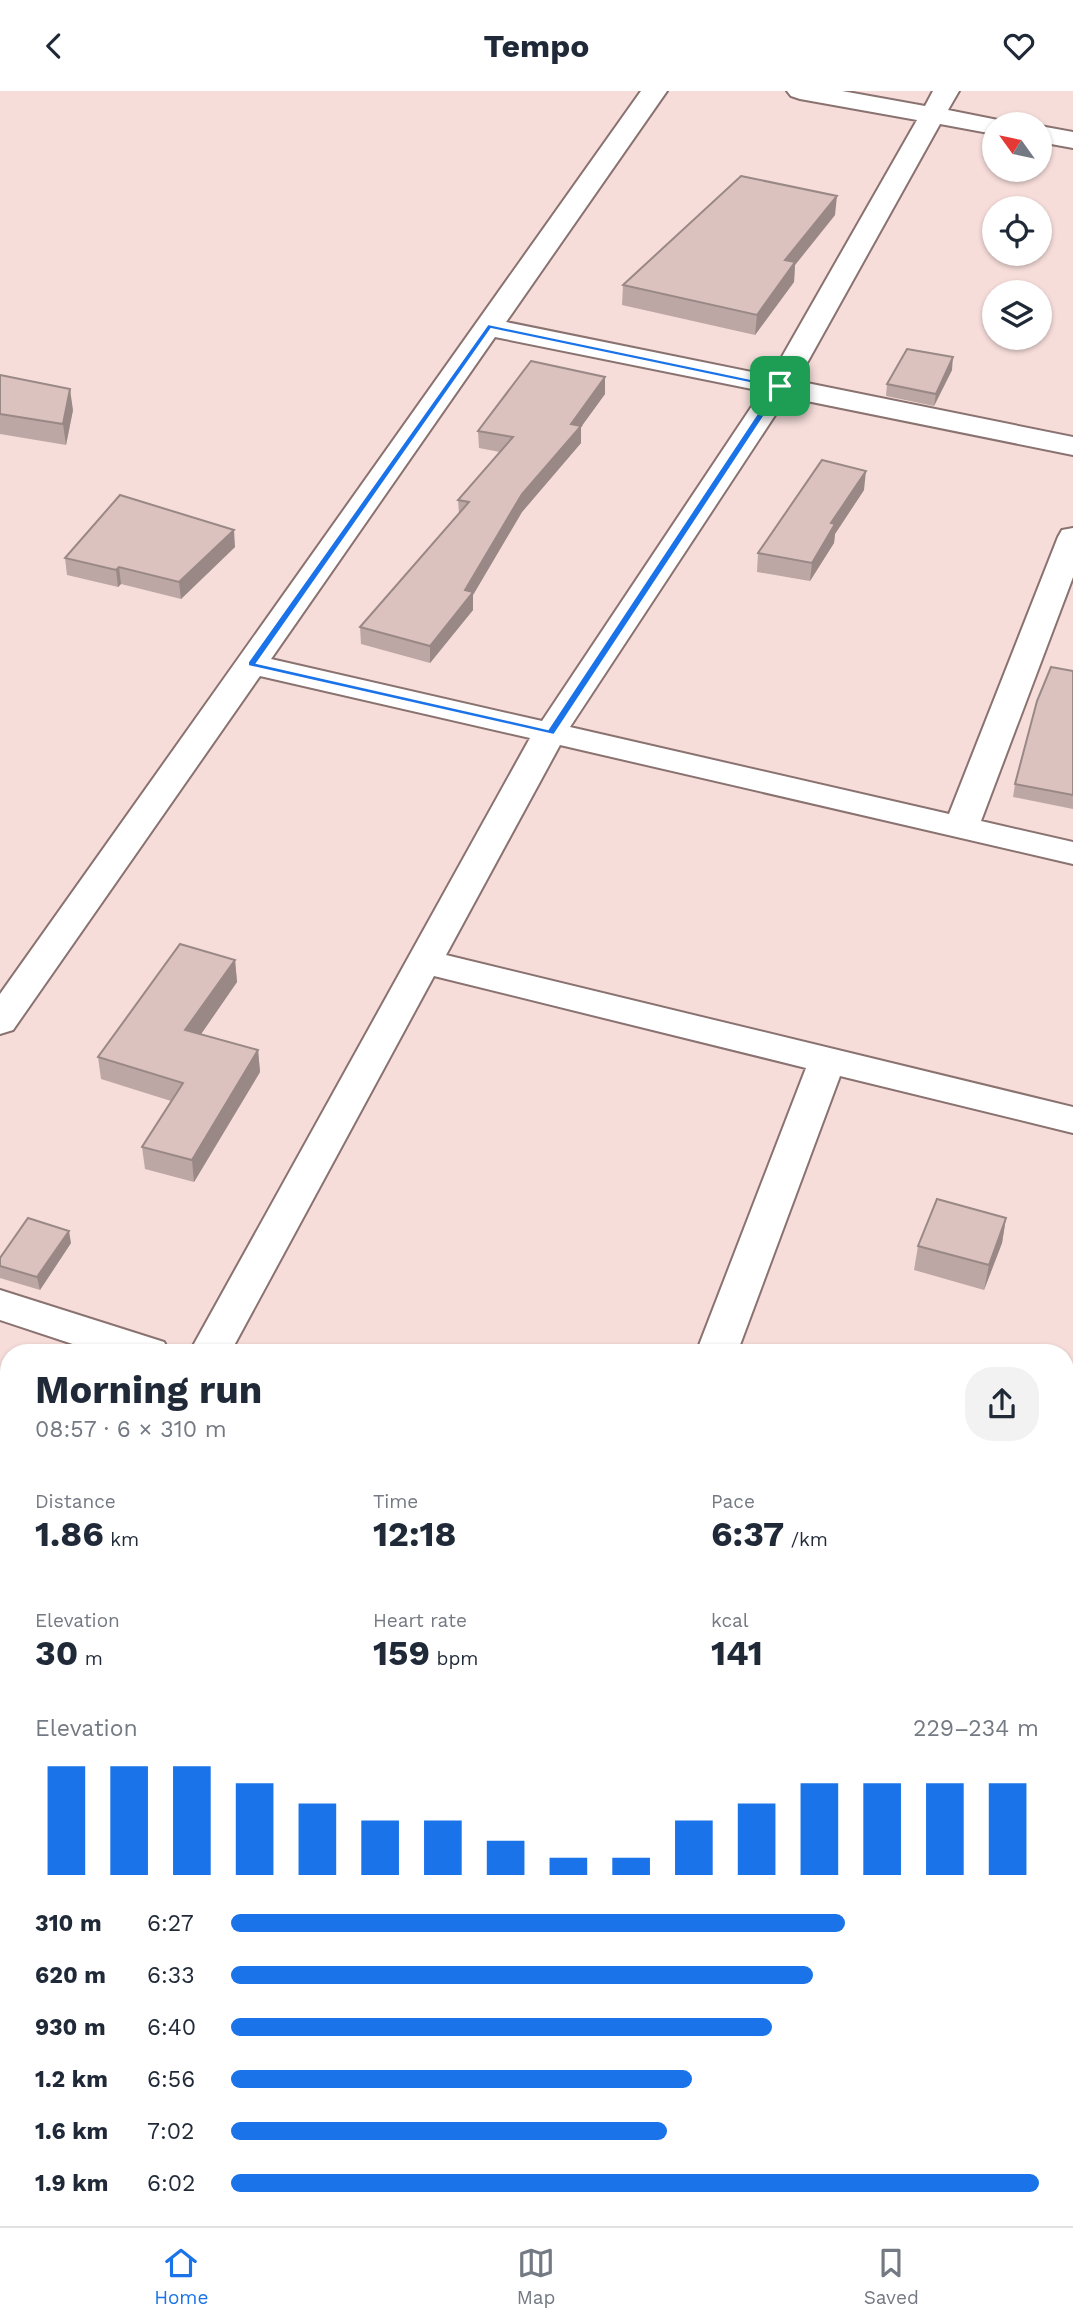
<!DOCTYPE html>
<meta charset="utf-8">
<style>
body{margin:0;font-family:"Work Sans",sans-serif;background:#f2f2f3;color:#1f2937;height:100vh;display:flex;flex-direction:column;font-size:26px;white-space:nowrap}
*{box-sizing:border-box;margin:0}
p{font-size:23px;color:#747a83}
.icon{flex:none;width:38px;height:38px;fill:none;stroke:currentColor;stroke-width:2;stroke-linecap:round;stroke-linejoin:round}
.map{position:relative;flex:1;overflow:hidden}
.side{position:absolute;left:0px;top:1253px;width:1074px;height:882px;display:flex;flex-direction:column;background:#fff;border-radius:28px 28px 0 0;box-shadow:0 2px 5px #0004}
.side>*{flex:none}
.needle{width:46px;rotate:303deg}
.fabs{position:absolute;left:982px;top:21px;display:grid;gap:14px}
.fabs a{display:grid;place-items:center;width:70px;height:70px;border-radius:50%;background:#fff;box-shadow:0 2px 5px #0004;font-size:35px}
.pin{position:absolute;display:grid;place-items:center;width:60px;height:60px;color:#fff;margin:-30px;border-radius:14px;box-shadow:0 4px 10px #0006}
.round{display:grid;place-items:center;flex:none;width:74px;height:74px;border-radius:28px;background:#f2f2f3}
.headline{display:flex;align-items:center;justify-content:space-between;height:119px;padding:0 35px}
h1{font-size:38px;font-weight:700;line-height:52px}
.stats{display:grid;grid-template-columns:repeat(3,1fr);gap:10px;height:119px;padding:7px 35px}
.stats div{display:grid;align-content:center}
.stats b{font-size:35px;font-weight:700}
.stats small{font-size:19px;font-weight:400}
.stats p{font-size:19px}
.chart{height:196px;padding:14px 35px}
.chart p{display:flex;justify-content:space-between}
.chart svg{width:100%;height:126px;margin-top:7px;stroke:#1a73e8;stroke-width:6}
ul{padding:0 35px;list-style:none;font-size:23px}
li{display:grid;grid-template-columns:112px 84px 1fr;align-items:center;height:52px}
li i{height:18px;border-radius:9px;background:#1a73e8}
header{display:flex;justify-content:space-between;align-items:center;height:91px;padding:0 35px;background:#fff;font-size:32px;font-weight:700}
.tab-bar{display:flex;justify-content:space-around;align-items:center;height:98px;border-top:2px solid #e0e1e3;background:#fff;font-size:19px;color:#747a83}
.tab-bar a{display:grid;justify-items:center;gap:4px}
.tab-bar .on{color:#1a73e8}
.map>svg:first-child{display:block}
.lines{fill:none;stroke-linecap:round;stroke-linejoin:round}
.minor-casing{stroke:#897270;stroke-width:4}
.minor{fill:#fff;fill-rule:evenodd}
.wall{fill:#bca7a4}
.shaded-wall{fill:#998886}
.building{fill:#dbc2bf;stroke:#998886;stroke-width:2}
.route{fill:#1a73e8;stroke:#fff;stroke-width:2;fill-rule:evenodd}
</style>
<header><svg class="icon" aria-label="back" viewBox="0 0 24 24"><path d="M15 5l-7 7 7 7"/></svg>Tempo<svg class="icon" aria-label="heart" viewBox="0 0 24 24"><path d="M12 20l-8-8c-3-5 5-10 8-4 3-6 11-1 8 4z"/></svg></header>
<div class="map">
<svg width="1073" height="2135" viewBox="0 0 1073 2135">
<rect width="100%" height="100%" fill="#f6ddda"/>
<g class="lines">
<g class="minor-casing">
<path id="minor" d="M641 0H667L506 231 771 285 917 29 800 8 791 5 787 0H842L925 15 933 0H959L948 19 1003 30 1006 33H994V43L940 33 797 290 1073 346V364L787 306 570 636 949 723 1058 446 1062 439 1073 437V486L981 730 1073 751V773L560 654 446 864 1073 1016V1042L840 985 737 1262H696L806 977 434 885 230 1262H189L530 647 260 585 13 939 0 943V903ZM495 246 762 300 542 630 271 568Z
M1040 35 1073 41V57L1040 51Z
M0 1199 164 1251 170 1262H100L0 1229Z
M9 1607V1658L0 1662V1610Z
M1073 1737V1806L1066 1808V1740Z
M1066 1946 1073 1948V1994L1066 1992Z
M358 2126H410L407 2135H355Z"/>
</g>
<use href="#minor" class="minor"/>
</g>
<path class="wall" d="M835 124 795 174 794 191 755 244 622 214 623 194Z
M952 279 934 315 886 305 887 293Z
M0 284 73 319 66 354 0 343Z
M605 286V303L581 336V352L522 421 473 504V519L430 572 361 553 360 536 459 423 458 409 500 361 479 357 478 340Z
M864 399 835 443 834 452 810 490 757 481 758 462Z
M235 456 181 508 121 493 118 496 67 484 65 467Z
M1073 580V718L1013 706 1015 693Z
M235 869 237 891 201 943 258 959 260 981 194 1091 145 1078 142 1056 171 1010 101 988 98 966Z
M1006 1127 1002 1152 984 1199 914 1179 918 1155Z
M71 1152 40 1199 0 1187V1167Z
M0 2008 9 2126H158L153 2135H0Z
M483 2126H647L664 2135H502Z
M797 2126H832L828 2135H814Z"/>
<path class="shaded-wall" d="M837 105 835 124 795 174 794 191 755 244 757 224 785 169Z
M953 266 952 279 934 315 936 303Z
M605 286V303L581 336V352L522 421 473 504V519L430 572V555L465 499 522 403Z
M70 298 73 319 66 354 63 333Z
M866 380 864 399 835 443 834 452 810 490 812 472 831 432Z
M234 439 235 456 181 508 179 491Z
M119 476 121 493 118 496 116 479Z
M235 869 237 891 188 962 185 939Z
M258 959 260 981 194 1091 192 1069Z
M1006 1127 1002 1152 984 1199 989 1174Z
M69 1140 71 1152 40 1199 37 1186Z
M6 1370 9 1389 0 1403V1379Z
M35 2126H43L46 2135H30Z
M142 2126H158L153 2135H136Z
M829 2126H832L828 2135H826Z"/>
<path class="building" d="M741 85 837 105 785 169 795 171 757 224 623 194Z
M907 258 953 266 936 303 887 293Z
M531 270 605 286 571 333 581 335 522 403 465 499 473 501 430 555 360 536 469 411 458 409 513 346 478 340Z
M0 284 70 298 63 333 0 323Z
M822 369 866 380 831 432 835 433 812 472 758 462Z
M120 404 234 439 179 491 119 476 116 479 65 467Z
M1051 576 1073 580V704L1015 693 1037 610Z
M180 853 235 869 185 939 258 959 192 1069 142 1056 183 992 98 966Z
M937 1108 1006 1127 989 1174 918 1155Z
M28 1127 69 1140 37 1186 0 1175V1167Z
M0 1368 6 1370 0 1379Z
M9 1993V2126H35L30 2135H24L0 2123V2008Z
M1066 2069 1073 2072V2135H1037L1040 2126H1066Z
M58 2126H142L136 2135H74Z
M515 2126H645L664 2135H534Z
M820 2126H829L827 2130Z"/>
<path class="route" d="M488 233 784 295 554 644 248 575V571ZM491 238 774 297 548 638 257 572Z"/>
</svg>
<div class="fabs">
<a><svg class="needle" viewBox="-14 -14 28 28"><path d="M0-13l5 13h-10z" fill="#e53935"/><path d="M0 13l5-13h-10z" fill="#747a83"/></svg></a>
<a><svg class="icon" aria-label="locate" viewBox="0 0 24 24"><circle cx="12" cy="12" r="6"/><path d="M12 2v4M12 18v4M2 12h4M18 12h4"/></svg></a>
<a><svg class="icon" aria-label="layers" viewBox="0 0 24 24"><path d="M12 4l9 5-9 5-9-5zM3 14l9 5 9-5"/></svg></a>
</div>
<div class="pin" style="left:780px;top:295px;background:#1e9e55"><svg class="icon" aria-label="arrive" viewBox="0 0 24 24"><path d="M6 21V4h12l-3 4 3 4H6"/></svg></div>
<section class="side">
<div class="headline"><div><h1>Morning run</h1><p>08:57 · 6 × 310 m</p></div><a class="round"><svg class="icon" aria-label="share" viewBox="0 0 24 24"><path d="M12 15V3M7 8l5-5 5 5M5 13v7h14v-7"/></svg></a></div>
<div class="stats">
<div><p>Distance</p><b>1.86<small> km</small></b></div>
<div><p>Time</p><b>12:18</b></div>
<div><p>Pace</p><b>6:37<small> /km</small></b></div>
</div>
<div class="stats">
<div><p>Elevation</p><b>30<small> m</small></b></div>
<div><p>Heart rate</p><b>159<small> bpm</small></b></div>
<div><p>kcal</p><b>141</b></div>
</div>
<div class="chart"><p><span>Elevation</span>229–234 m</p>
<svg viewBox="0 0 160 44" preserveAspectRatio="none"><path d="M5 44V6M15 44V6M25 44V6M35 44V12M45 44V19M55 44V25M65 44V25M75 44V32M85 44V38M95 44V38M105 44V25M115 44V19M125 44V12M135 44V12M145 44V12M155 44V12"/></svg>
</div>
<ul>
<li><b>310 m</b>6:27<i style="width:76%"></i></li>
<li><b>620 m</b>6:33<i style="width:72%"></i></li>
<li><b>930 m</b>6:40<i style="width:67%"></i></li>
<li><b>1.2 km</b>6:56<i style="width:57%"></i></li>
<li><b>1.6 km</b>7:02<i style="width:54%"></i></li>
<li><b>1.9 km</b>6:02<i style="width:100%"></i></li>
</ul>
</section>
</div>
<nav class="tab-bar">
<a class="on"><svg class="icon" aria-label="home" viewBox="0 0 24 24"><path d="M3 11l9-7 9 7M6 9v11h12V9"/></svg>Home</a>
<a><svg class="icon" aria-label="map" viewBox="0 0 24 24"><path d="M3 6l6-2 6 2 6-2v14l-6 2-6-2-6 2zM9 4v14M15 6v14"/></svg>Map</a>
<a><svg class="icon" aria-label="saved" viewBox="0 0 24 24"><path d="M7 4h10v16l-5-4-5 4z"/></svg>Saved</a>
</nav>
